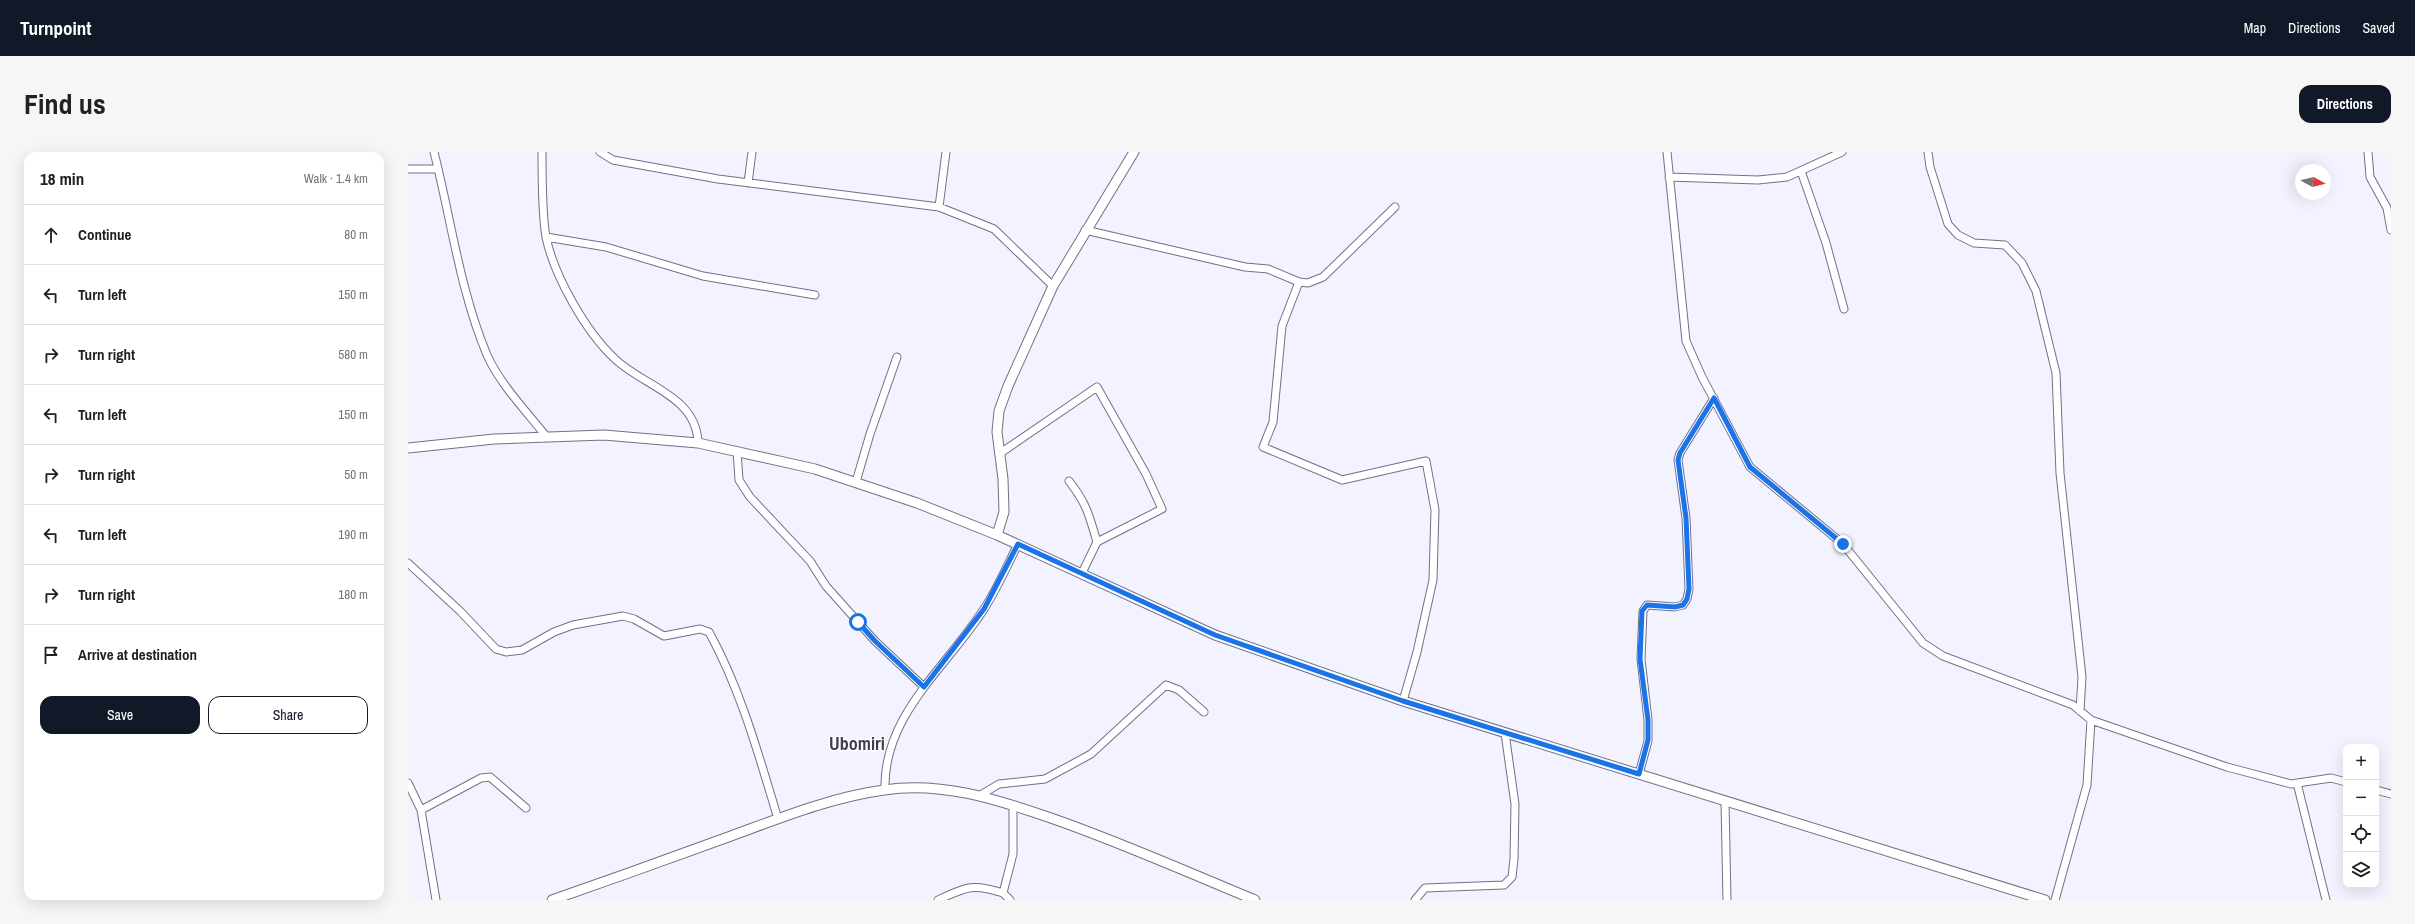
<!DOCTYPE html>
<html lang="en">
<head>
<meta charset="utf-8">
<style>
	body { margin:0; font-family:"Archivo Narrow",sans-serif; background:#f6f6f6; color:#202124 }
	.controls { position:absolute; right:12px; bottom:12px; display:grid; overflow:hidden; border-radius:8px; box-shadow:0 4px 16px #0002 }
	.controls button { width:36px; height:36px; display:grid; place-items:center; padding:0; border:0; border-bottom:1px solid #e0e0e0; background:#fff; color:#202124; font:20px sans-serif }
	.compass { position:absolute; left:1887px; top:12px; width:36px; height:36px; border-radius:50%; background:#fff; box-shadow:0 4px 16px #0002; rotate:98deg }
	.stop { position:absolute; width:12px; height:12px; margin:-9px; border:3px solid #1a73e8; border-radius:50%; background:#fff }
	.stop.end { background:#1a73e8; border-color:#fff; box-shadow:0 1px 4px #0008 }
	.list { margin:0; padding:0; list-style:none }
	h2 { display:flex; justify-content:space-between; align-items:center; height:52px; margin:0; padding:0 16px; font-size:17px }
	h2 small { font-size:13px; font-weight:400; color:#757577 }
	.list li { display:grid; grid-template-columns:26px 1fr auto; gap:12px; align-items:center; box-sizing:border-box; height:60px; padding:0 16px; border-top:1px solid #e0e0e0 }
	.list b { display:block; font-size:15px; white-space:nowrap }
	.list em { font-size:13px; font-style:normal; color:#757577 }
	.actions { display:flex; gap:8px; padding:12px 16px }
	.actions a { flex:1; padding:9px 0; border:1px solid #111827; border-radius:12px; text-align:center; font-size:14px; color:#111827 }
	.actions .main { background:#111827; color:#fff }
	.icon { flex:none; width:22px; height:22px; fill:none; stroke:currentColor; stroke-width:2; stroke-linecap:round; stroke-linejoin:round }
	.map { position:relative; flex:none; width:1983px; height:748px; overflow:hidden; border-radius:12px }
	header { display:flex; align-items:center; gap:24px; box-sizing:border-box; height:56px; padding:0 20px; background:#111827; color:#fff }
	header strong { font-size:19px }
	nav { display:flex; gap:22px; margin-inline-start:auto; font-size:14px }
	.intro { display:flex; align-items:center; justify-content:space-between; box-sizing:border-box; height:96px; padding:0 24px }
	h1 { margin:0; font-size:28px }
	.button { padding:10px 18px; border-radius:12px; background:#111827; color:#fff; font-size:14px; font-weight:700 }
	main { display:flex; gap:24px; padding:0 24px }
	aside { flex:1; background:#fff; border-radius:12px; box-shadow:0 4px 16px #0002 }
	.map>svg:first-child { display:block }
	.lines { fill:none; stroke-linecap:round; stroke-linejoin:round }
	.street-casing { stroke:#707189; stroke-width:9 }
	.secondary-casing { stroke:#707189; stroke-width:11 }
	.street { stroke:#fff; stroke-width:7 }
	.secondary { stroke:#fff; stroke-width:9 }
	.route { stroke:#1a73e8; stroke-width:5 }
	.labels { text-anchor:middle; stroke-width:3; stroke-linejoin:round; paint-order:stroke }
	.district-label { font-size:18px; font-weight:bold; fill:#3e3f54; stroke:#fff }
</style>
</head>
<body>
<header>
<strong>Turnpoint</strong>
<nav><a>Map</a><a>Directions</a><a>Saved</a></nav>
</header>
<div class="intro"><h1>Find us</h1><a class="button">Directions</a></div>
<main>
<aside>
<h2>18 min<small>Walk · 1.4 km</small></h2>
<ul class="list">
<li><svg class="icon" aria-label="ahead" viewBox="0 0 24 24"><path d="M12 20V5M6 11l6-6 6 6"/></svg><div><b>Continue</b></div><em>80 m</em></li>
<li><svg class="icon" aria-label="left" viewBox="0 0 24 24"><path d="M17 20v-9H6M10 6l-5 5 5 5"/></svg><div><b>Turn left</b></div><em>150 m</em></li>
<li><svg class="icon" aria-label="right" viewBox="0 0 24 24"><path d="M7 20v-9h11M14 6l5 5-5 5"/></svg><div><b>Turn right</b></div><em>580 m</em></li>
<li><svg class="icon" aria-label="left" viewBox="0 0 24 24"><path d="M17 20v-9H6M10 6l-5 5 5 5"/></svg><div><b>Turn left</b></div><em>150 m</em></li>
<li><svg class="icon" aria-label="right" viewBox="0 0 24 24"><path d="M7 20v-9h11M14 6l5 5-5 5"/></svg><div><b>Turn right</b></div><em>50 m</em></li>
<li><svg class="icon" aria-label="left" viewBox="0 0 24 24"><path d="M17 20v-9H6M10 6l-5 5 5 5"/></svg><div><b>Turn left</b></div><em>190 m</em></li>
<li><svg class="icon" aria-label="right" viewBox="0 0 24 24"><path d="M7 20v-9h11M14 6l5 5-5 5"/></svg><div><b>Turn right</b></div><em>180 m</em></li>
<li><svg class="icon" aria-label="arrive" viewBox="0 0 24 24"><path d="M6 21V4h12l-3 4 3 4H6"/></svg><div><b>Arrive at destination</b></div></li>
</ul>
<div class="actions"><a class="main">Save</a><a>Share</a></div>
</aside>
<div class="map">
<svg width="1983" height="748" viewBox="0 0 1983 748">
	<rect width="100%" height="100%" fill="#f2f3fe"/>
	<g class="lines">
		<defs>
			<path id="street" d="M 26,0 C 43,67 52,139 79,203 C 92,232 118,259 138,284
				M 134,0 C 134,22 134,63 138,85 C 146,124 178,180 207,207 C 235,234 289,244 290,291
				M 192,0 L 205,8 L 310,27 L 531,55 L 586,77 L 645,134
				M 1259,0 L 1278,189 L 1294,225 L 1342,315 L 1435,392 L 1515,491 L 1535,504 L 1665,553 L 1683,568 L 1819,615 L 1883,632 L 1923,626 L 1938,630
				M 1520,0 L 1522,15 L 1540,72 L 1550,83 L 1566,91 L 1597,93 L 1614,111 L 1628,139 L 1648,221 L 1652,321 L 1674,525 L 1672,559
				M 1960,0 L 1962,25 L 1979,56 L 1983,78
				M 0,17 L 30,17
				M 1393,19 L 1418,91 L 1436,157
				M 1261,25 L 1350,28 L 1379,25 L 1434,0
				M 340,31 L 344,0
				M 531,55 L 538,0
				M 677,78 L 837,115 L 860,117 L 891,130 L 874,174 L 865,270 L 855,295 L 934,328 L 1018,309 L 1027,358 L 1025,428 L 1009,500 L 995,549
				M 138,85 L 198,95 L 295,124 L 407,143
				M 891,130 L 900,131 L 915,125 L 987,55
				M 329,299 L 331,328 L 342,345 L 402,409 L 418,434 L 467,489 L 516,535
				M 591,302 L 689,235 L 738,322 L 754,357 L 689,390 L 674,421
				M 661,329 C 679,352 681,363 689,390
				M 448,330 L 462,282 L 489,205
				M 0,411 L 52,459 L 88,497 L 98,500 L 114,498 L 146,480 L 165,473 L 215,464 L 226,467 L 256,484 L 292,477 L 301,480 C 333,538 351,604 370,667
				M 1231,622 L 1240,589 L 1240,568 L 1233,507 L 1235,459 L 1239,453 L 1267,455 L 1275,453 L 1279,447 L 1281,437 L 1278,366 L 1270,308 L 1272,301 L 1306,246
				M 0,631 L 13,658 L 28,748
				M 1889,631 L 1918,748
				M 477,637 C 475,563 539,515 576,457 C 589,437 599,414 610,392
				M 1968,638 L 1983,642
				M 571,644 L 591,632 L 637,627 L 683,602 L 758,533 L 771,538 L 796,560
				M 1317,649 L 1319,748
				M 13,658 L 73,626 L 82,625 L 118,656
				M 530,748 C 558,735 564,731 595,741
				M 602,748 L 595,741 L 605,702 L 605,653
				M 1007,748 L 1017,736 L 1096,733 L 1104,725 L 1106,707 L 1107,652 L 1097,581
				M 1647,748 L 1679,633 L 1683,568"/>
			<path id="secondary" d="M 0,296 L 86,287 L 196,283 L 290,291 L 407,317 L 509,351 L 589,383 L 807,483 L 995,549 L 1637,748
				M 589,383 L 596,360 L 595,327 L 589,280 L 591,259 L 600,234 L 645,134 L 726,0
				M 144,748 C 204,727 263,706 323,684 C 372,666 424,645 476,638 C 532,629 588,647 640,665 C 710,689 779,720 847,748"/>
		</defs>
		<use href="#street" class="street-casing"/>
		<use href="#secondary" class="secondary-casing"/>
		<use href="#street" class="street"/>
		<use href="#secondary" class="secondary"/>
	</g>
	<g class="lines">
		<path class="route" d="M 450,470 L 467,489 L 516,535 L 576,457 L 610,392 L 807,483 L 995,549 L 1231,622 L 1240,588 L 1240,568 L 1232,507 L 1234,459 L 1239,453 L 1267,455 L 1275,453 L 1279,447 L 1281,437 L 1278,366 L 1270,308 L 1272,301 L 1306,246 L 1342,315 L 1435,392"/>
	</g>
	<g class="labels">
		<g class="district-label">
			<text x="449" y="598">Ubomiri</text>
		</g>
	</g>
</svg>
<div class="controls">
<button>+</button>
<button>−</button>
<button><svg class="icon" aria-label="locate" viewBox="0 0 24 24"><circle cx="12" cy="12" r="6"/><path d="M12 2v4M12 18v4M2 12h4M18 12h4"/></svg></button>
<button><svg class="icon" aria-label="layers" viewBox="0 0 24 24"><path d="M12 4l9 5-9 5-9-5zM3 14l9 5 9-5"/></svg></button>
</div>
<svg class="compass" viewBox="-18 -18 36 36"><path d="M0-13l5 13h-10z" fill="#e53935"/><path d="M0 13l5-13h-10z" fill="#757577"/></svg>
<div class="stop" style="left:450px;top:470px"></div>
<div class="stop end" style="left:1435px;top:392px"></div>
</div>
</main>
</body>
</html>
